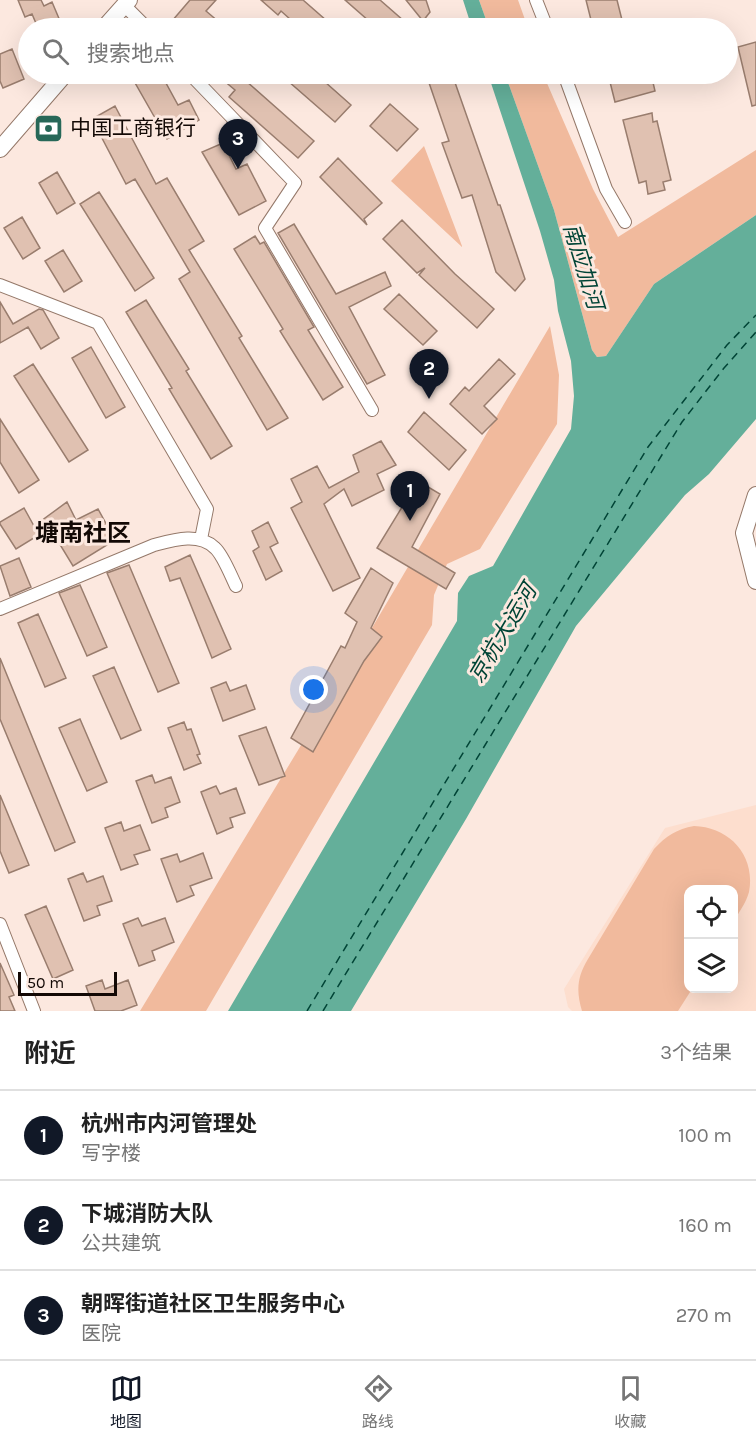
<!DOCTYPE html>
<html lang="zh">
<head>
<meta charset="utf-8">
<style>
	body { margin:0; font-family:Karla,"Noto Sans SC",sans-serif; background:#f2f2f2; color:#222 }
	.controls { position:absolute; right:18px; bottom:18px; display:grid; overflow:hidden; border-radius:12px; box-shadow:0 6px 24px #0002 }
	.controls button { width:54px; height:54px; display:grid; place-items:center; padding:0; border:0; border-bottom:2px solid #e0e0e0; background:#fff; color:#222; font:30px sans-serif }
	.scale { position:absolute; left:18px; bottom:15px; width:99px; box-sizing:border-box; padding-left:6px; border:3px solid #130905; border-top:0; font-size:16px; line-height:21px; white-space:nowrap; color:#130905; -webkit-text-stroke:4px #fce8df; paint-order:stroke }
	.you { position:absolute; left:314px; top:690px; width:21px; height:21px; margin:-15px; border:4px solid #fff; border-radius:50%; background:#1a73e8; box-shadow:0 0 0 9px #1a73e833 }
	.badge { display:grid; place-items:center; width:39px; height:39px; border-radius:50%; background:#111827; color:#fff; font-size:20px; font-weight:700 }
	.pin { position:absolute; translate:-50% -50px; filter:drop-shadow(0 2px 3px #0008) }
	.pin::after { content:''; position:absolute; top:32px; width:21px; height:18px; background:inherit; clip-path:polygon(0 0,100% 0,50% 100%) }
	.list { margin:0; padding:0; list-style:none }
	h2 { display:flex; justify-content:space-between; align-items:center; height:78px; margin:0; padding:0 24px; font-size:26px }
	h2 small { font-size:20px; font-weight:400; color:#767676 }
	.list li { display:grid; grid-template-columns:39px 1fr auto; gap:18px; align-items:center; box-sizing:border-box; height:90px; padding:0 24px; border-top:2px solid #e0e0e0 }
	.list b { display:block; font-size:22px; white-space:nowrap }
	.list p { margin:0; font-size:20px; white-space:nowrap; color:#767676 }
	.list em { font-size:20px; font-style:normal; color:#767676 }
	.icon { flex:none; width:33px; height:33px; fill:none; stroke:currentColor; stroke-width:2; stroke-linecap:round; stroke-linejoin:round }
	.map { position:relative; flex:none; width:756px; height:1011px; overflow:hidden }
	.search { position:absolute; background:#fff; box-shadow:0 6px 24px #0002; left:18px; right:18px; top:18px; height:66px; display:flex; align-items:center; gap:15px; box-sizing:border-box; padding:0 21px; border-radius:33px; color:#767676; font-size:22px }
	.sheet { height:348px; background:#fff }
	nav { display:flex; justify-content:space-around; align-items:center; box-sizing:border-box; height:84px; border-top:2px solid #e0e0e0; background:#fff; font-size:16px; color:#767676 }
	nav a { display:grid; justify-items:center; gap:3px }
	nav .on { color:#111827 }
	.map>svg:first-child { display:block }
	.built { fill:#fddece; fill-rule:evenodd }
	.green { fill:#f1ba9d }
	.water { fill:#64af9a }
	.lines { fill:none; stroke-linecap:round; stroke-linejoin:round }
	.ferry { stroke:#004436; stroke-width:1.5; stroke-dasharray:8 6; stroke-linecap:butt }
	.building { fill:#e0c1b1; stroke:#997d6e; stroke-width:1.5 }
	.street-casing { stroke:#947869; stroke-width:14 }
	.secondary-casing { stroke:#947869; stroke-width:18 }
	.street { stroke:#fff; stroke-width:12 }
	.secondary { stroke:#fff; stroke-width:16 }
	.labels { text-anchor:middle; stroke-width:6; stroke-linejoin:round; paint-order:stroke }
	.poi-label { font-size:21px; fill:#130905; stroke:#fce8df; text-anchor:start }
	.water-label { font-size:22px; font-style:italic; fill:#004436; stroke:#fce8df }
	.quarter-label { font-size:24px; font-weight:bold; fill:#130905; stroke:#fce8df }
</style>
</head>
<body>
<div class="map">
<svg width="756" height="1011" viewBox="0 0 756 1011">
	<rect width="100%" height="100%" fill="#fce8df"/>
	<path class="built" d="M 756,805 L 756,1011 L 572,1011 L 568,1007 L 564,989 L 665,828 ZM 688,890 L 734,890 L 734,988 L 688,988 Z"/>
	<path class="green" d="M 479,0 L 518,0 L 528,28 L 489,28 Z
		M 505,74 L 543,74 L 593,189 L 618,237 L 756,150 L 756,215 L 654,284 L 606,356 L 597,357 L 592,350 L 554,210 Z
		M 424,146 L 462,246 L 462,247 L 391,181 Z
		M 550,326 L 559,375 L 557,424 L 480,549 L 447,564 L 434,595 L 432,625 L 206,1011 L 140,1011 L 369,633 Z
		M 694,826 C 729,827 756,855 749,892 C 746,903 739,912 734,921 L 734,890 L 688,890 L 688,988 L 692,989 L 678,1011 L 582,1011 C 576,991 577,977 588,959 L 654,849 C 666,836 677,829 694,826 Z"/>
	<path class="water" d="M 463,0 L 479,0 L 489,28 L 472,28 Z
		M 488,74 L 505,74 L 554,210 L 592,350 L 597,357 L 606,356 L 654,284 L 756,215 L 756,419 L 709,474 L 685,495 L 576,626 L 466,819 L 351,1011 L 228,1011 L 457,621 L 458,593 L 469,576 L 493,566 L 571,429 L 574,396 L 571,361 L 558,311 L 554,280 L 540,231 Z"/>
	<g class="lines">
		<path class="ferry" d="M 307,1011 L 648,447 L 727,345 L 756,315
			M 323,1011 L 682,422 L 724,368 L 756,332"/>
	</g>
	<path class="building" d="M 18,0 L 41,0 L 44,6 L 52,2 L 63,28 L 38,28 L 32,14 L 25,17 Z
		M 190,0 L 216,0 L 206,11 L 226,28 L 166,28 Z
		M 261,0 L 303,0 L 335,28 L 300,28 L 281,11 L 278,15 Z
		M 345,0 L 380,0 L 412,28 L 377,28 Z
		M 406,0 L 426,0 L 430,12 L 423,21 Z
		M 586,0 L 617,0 L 624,28 L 593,28 Z
		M 756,42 L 756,105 L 752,106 L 738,47 Z
		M 12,49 L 24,79 L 3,88 L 0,81 L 0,54 Z
		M 130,74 L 161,74 L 178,105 L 189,100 L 199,120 L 167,139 Z
		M 216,74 L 238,74 L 314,141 L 298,158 L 229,97 L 235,90 Z
		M 280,74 L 316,74 L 351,105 L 335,122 Z
		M 426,74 L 452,74 L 498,205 L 500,205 L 525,279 L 515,291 L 496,272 L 472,195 L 462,198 L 442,143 L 449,141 Z
		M 608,74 L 651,74 L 655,91 L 615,102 Z
		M 390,104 L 418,129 L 397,151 L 370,126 Z
		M 115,106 L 156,184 L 167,178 L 204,241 L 189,250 L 242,336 L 239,338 L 288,418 L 267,430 L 179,279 L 190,272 L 135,179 L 126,184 L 92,119 Z
		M 652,113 L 653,122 L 657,121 L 671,180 L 663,182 L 665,190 L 648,194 L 646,181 L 639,183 L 623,120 Z
		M 223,143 L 236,169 L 247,164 L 266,201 L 239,215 L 202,152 Z
		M 338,158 L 382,203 L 364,219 L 367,225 L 320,177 Z
		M 57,172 L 75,203 L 57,214 L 39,183 Z
		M 99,192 L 154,278 L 135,291 L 80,204 Z
		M 22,217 L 40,248 L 23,259 L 4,228 Z
		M 402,220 L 455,274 L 494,309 L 477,328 L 419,275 L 425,268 L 417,273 L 383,239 Z
		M 294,224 L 336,294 L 385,272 L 391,286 L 349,307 L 385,375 L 367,384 L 278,233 Z
		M 255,236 L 260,244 L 264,242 L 314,327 L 308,330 L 343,387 L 323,400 L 280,331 L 283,329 L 234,249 Z
		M 63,250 L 82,281 L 64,292 L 45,261 Z
		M 399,294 L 437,331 L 423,345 L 384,309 Z
		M 146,300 L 189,369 L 186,371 L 232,446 L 211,459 L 169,389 L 172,388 L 126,312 Z
		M 0,302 L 13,324 L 39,309 L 43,310 L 59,338 L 41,349 L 28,327 L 0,343 Z
		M 91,347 L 125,407 L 106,418 L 72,358 Z
		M 499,359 L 515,374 L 484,406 L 497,419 L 482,434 L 450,404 L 465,387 L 469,391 Z
		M 33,364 L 88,450 L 69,462 L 14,376 Z
		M 424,412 L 466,450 L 449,470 L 408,432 Z
		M 0,419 L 39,480 L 19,493 L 0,462 Z
		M 381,441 L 396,465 L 377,474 L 384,490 L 352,506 L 344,489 L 324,504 L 360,578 L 333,591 L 291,508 L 302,502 L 291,479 L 317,466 L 329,488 L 359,472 L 353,455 Z
		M 418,481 L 440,494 L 412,547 L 455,573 L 446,589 L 377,548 Z
		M 67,502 L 76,520 L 98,509 L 115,540 L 73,566 L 50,528 L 16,549 L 0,524 L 0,522 L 24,508 L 34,526 Z
		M 268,522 L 278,543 L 270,547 L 282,571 L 266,580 L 253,551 L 259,547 L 252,531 Z
		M 190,555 L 231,649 L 212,658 L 180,578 L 170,581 L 165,567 Z
		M 19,558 L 31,587 L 10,596 L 0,566 Z
		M 129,565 L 179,683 L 158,692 L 107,573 Z
		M 371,568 L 393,583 L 371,628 L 382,637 L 364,661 L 313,752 L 291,738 L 341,646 L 345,648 L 357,622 L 345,613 Z
		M 80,585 L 107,647 L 87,656 L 59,593 Z
		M 38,614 L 66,678 L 45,687 L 18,623 Z
		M 0,658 L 75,842 L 55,851 L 0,719 Z
		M 114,667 L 141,730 L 121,739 L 93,676 Z
		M 226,682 L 230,691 L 246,685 L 255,709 L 223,721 L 211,688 Z
		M 80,719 L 107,782 L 87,791 L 59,728 Z
		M 184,722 L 187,730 L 191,729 L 200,754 L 197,755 L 201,763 L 184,770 L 168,728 Z
		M 266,727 L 285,776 L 259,785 L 239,736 Z
		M 152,775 L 155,783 L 171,777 L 180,802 L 165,808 L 168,817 L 152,823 L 136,781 Z
		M 216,786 L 220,794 L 236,788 L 245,813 L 230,818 L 233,827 L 217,834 L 201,792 Z
		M 0,795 L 29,865 L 9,873 L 0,851 Z
		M 121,822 L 124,831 L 140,825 L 150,850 L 134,855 L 138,864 L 121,870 L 105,828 Z
		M 203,853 L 212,878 L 190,886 L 194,895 L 177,902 L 161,859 L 177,854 L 180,862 Z
		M 83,873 L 87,882 L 103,876 L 112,901 L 97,906 L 100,915 L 84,921 L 68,879 Z
		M 46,906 L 73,970 L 53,979 L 25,915 Z
		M 138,918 L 142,926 L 165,918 L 174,942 L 152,951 L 155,960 L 139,966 L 123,924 Z
		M 0,963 L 14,995 L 9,997 L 15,1011 L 0,1011 Z
		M 102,980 L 105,989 L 128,980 L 137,1005 L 121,1011 L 95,1011 L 86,986 Z"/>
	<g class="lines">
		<defs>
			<path id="street" d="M 536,0 L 547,28
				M 124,5 L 147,28
				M 190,74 L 295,183 L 265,228 L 372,410
				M 564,74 L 606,189 L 625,222
				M 0,285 L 98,323 L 207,509 L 201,539
				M 0,609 L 154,545 C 173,540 199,532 215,548 C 223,555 231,576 236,586
				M 0,924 L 34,1011"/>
			<path id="secondary" d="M 104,28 L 129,0
				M 0,149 L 65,74
				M 756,495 L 744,533 L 756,581"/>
		</defs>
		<use href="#street" class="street-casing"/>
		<use href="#secondary" class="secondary-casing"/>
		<use href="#street" class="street"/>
		<use href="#secondary" class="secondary"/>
	</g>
	<defs>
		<symbol id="bank-square" viewBox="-11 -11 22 22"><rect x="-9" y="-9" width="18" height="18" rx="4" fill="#276858" stroke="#fce8df"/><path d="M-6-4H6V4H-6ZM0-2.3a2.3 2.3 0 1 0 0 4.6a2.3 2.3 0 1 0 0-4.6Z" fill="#fff"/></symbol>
	</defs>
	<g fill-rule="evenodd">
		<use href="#bank-square" x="32" y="112" width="33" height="33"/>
	</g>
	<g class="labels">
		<g class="poi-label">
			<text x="70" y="135">中国工商银行</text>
		</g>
		<g class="water-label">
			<text transform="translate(584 266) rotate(73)" y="8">南应加河</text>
			<text transform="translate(502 633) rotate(-59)" y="8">京杭大运河</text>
		</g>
		<g class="quarter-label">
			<text x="83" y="541">塘南社区</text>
		</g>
	</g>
</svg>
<div class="controls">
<button><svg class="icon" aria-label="locate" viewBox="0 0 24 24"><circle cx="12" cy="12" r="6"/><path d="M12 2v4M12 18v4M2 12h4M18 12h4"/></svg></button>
<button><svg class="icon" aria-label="layers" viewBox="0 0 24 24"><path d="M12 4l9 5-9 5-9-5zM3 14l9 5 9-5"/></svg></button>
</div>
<div class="scale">50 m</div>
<div class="you"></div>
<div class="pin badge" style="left:410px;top:521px">1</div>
<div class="pin badge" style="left:429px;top:399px">2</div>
<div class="pin badge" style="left:238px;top:169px">3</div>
<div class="search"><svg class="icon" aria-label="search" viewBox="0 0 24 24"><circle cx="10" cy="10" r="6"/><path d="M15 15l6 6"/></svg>搜索地点</div>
</div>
<section class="sheet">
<h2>附近<small>3个结果</small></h2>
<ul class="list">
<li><span class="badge">1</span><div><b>杭州市内河管理处</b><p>写字楼</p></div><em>100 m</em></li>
<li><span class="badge">2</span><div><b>下城消防大队</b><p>公共建筑</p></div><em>160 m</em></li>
<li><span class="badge">3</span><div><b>朝晖街道社区卫生服务中心</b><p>医院</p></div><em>270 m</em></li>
</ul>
</section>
<nav>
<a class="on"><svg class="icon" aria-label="map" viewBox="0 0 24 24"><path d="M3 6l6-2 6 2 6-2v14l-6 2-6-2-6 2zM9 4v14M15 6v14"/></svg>地图</a>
<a><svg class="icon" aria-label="directions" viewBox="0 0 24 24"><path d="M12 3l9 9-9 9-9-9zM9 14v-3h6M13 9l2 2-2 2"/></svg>路线</a>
<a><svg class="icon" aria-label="saved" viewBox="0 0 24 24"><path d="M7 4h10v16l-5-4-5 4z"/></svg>收藏</a>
</nav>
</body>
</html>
